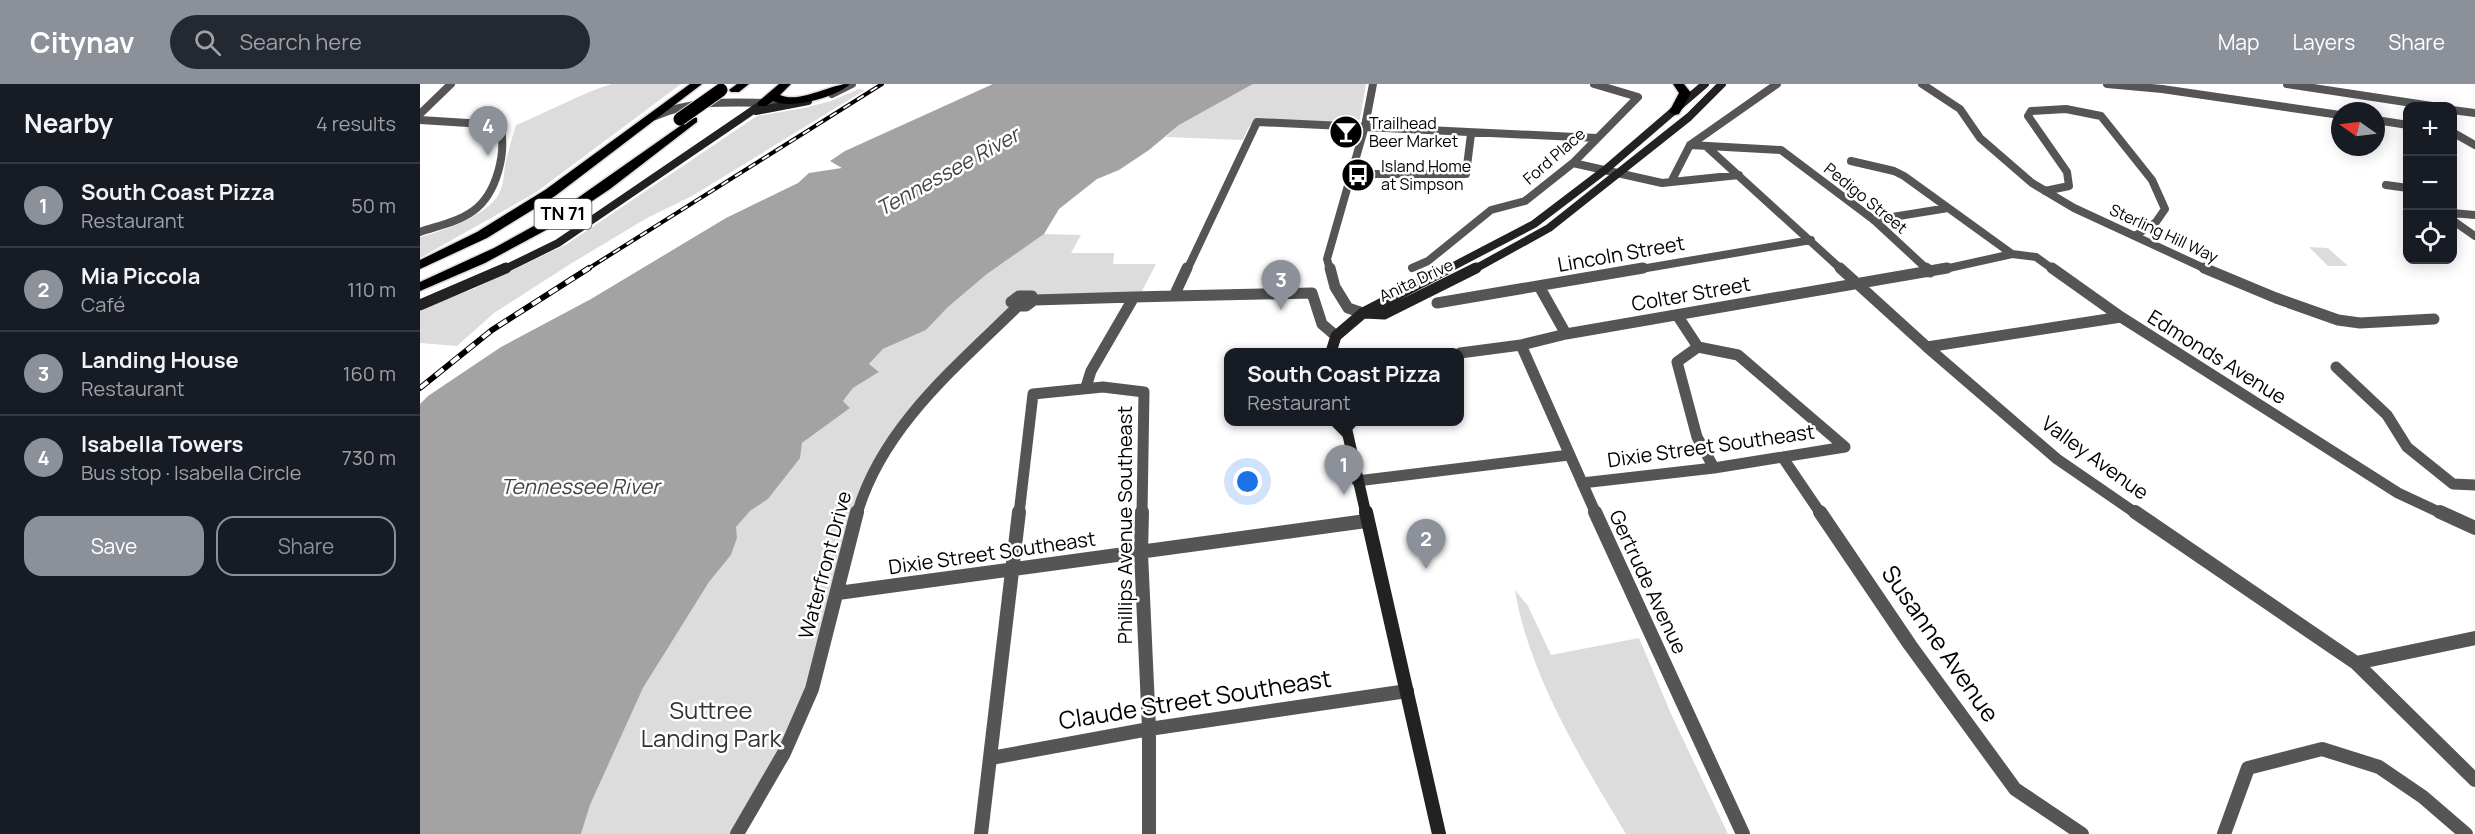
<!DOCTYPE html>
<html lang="en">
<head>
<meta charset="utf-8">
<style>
	body { margin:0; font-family:Manrope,sans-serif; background:#242831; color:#f1f3f6 }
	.controls { position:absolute; right:18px; top:18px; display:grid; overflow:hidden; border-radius:12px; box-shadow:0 3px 15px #0003 }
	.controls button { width:54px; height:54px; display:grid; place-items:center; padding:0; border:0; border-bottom:2px solid #363941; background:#171b24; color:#f1f3f6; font:30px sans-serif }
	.compass { position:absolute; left:1911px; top:18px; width:54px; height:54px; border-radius:50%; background:#171b24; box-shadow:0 3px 15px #0003; rotate:284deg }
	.you { position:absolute; left:828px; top:398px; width:21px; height:21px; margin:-15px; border:4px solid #fff; border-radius:50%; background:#1a73e8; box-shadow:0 0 0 9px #1a73e833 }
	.badge { display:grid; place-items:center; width:39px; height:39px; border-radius:50%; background:#8c9099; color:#fff; font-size:20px; font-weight:700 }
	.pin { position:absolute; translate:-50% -50px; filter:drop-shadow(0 2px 3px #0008) }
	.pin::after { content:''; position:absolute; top:32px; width:21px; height:18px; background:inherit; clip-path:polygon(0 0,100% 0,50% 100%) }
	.popup { position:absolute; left:804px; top:264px; width:240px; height:78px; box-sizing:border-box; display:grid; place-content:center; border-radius:12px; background:#171b24; filter:drop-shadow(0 2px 4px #0005); font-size:20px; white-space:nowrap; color:#9ea1a6 }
	.popup b { font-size:22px; color:#f1f3f6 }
	.popup::after { content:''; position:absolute; left:50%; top:100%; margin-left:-12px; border:12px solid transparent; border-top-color:#171b24 }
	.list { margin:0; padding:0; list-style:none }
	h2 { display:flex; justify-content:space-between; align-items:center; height:78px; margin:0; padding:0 24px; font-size:26px }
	h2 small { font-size:20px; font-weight:400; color:#9ea1a6 }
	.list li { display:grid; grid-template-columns:39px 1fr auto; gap:18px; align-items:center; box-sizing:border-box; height:84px; padding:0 24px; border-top:2px solid #363941 }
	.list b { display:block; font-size:22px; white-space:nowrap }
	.list p { margin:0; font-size:20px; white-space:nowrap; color:#9ea1a6 }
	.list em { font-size:20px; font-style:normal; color:#9ea1a6 }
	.actions { display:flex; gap:12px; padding:18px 24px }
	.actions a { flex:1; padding:14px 0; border:2px solid #8c9099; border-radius:18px; text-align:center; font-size:21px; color:#8c9099 }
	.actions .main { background:#8c9099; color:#fff }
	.icon { flex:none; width:33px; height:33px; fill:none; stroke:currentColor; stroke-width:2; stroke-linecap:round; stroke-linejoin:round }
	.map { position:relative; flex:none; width:2055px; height:750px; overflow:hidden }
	header { display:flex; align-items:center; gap:36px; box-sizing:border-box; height:84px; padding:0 30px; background:#8c9099; color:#fff }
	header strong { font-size:28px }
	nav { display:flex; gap:33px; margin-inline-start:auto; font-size:21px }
	.search { width:420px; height:54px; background:#242831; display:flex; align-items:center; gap:15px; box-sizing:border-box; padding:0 21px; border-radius:33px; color:#9ea1a6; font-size:22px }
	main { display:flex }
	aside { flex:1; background:#171b24 }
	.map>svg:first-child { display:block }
	.green { fill:#dcdcdc }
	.water { fill:#a3a3a3 }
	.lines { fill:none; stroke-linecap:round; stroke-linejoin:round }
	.motorway-casing { stroke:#dbdbdb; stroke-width:3 }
	.minor-far2 { stroke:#555; stroke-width:8 }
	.minor-far1 { stroke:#555; stroke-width:11 }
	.minor { stroke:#555; stroke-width:14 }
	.tertiary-far1 { stroke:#555; stroke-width:8 }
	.tertiary { stroke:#555; stroke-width:11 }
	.secondary-far2 { stroke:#222; stroke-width:8 }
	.secondary-far1 { stroke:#222; stroke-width:11 }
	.secondary { stroke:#222; stroke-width:14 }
	.motorway { fill:#000; fill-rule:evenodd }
	.rail-far1-casing { stroke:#000; stroke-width:4 }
	.rail-casing { stroke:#000; stroke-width:6 }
	.rail-far1 { stroke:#fff; stroke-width:2; stroke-dasharray:8; stroke-linecap:butt }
	.rail { stroke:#fff; stroke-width:4; stroke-dasharray:10; stroke-linecap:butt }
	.motorway-bridge-casing { stroke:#dbdbdb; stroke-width:15; stroke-linecap:butt }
	.motorway-bridge { stroke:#000; stroke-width:13 }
	.labels { text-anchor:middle; stroke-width:5; stroke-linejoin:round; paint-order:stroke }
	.far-poi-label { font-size:16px; fill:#000; stroke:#fff; text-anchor:start }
	.far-street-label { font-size:16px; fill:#000; stroke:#fff }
	.shield { fill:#fff; stroke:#4c4c4c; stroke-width:1.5 }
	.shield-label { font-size:18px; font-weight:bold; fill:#000 }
	.street-label { font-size:20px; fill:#000; stroke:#fff }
	.water-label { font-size:21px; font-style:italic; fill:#444; stroke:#fff }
	.near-street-label { font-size:24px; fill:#000; stroke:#fff }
	.near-park-label { font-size:24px; fill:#333; stroke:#fff }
</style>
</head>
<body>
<header>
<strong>Citynav</strong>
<div class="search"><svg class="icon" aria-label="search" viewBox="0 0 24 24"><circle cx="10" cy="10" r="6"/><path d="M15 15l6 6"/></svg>Search here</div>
<nav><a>Map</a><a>Layers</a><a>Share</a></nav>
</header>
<main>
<aside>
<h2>Nearby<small>4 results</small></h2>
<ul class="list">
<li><span class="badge">1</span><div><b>South Coast Pizza</b><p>Restaurant</p></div><em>50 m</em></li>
<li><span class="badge">2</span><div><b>Mia Piccola</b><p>Café</p></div><em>110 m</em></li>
<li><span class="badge">3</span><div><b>Landing House</b><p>Restaurant</p></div><em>160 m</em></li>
<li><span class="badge">4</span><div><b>Isabella Towers</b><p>Bus stop · Isabella Circle</p></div><em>730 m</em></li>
</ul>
<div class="actions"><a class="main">Save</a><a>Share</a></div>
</aside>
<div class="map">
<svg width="2055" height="750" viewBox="0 0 2055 750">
	<rect width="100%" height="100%" fill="#fff"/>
	<path class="green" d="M 192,0 L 261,0 L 115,109 L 0,174 L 0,153 C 24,147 73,130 81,105 C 84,97 84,89 85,81 C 88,68 92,54 96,41 C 128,28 159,10 192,0 Z
		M 833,0 L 946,0 L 939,40 L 835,37 L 828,44 L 823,56 L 746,53 L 759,41 Z
		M 439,5 L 445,6 L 272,112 L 227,134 L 152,179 L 74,229 L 37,262 L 0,259 L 0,225 L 53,205 L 147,160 L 337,32 L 384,24 L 411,17 Z
		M 624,150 L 661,151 L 651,169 L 694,169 L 693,180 L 736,180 L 722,207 L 714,213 L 606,222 L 515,306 L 454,387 L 399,583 L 317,750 L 161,750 L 170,721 L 223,604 L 289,498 L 311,471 L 317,454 L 315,443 L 330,427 L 348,415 L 379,374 L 382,359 L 430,324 L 423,317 L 433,304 L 459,288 L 449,280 L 463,265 L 506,246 L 528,223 L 567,190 Z
		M 1889,163 L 1908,164 L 1928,182 L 1908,182 Z
		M 1095,506 L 1108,522 L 1131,571 L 1219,554 L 1252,632 L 1308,750 L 1206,750 C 1163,679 1108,589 1095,506 Z"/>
	<path class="water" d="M 573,0 L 833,0 L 759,41 L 729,66 L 699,86 L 677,95 L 639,125 L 624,150 L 567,190 L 528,223 L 506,246 L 463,265 L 449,280 L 459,288 L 433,304 L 423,317 L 430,324 L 382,359 L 380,374 L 348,415 L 330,427 L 316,443 L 317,454 L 311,471 L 289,498 L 223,604 L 170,721 L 161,750 L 0,750 L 0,320 L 8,312 L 81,263 L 171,215 L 306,134 L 378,99 L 389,89 L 422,84 L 410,77 L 425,67 Z"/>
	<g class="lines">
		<defs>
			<path id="motorway" d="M 270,0 L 282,0 L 135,112 L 67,154 L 0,185 L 0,176 L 57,148 L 125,106 Z
				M 317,0 L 329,0 L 319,8 L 311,8 L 309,6 Z
				M 359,0 L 371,0 L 360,11 C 380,20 409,0 430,0 C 417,13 370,26 353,17 L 346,22 L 338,22 L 338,18 Z
				M 1253,0 L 1264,0 L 1271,9 L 1259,30 L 1255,31 L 1249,28 L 1259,9 Z
				M 273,33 L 277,34 L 277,38 L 190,105 L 141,138 L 65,179 L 0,207 L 0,198 L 74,164 L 132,132 Z"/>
		</defs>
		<use href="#motorway" class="motorway-casing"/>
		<path class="minor-far2" d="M 1502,0 L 1540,25 L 1560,54 L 1612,99 L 1654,124 L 1788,186
			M 1687,0 L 1742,5 L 1920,31
			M 1867,0 L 2012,22
			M 2032,26 L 2055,29
			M 0,30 L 31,0
			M 0,36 L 80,41 C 87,68 77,110 53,127 C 38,138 17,142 0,148
			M 1956,36 L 1988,41
			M 2032,48 L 2055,61
			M 1270,61 L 1361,66 L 1454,136 L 1508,186
			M 1287,63 L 1422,186
			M 1431,77 L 1474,87 L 1484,92 L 1592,170 L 1616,173 L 1634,186
			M 1153,79 L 1242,99 L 1319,91
			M 931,90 L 1046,90 L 1051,50
			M 1251,98 L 1270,61 L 1357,0
			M 1966,101 L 1988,104
			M 1625,107 L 1649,102 L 1647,88 L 1608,32 L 1611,27 L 1646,25 L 1681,32 L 1732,96 L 1745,125 L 1736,138 L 1715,152
			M 2032,129 L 2055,131
			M 1454,136 L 1528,124
			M 2032,136 L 2055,152
			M 992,184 L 1008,177 L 1071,126 L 1105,117 L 1153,79 L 1218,13 L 1174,0
			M 767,186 L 837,38 L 1177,54
			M 1215,186 L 1391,156
			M 1520,186 L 1592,170"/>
		<path class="minor-far1" d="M 1420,184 L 1507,263 L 1637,375 L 1717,430
			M 1506,184 L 1510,188
			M 1632,184 L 1701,233 L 1978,409 L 2023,430
			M 1784,184 L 1856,214 L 1918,236 L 1940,239 L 2014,235
			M 1119,202 L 1146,250
			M 754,212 L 892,209 L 902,240 L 916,252
			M 1017,219 L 1223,184
			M 598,222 L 591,218 L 599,212 L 612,212 L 614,216
			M 1257,231 L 1278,263 L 1318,271 L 1425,363
			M 1101,261 L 1176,430
			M 1278,263 L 1257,278 L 1277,353 L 1294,384
			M 1507,263 L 1701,233
			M 1040,269 L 1101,261 L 1146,250 L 1527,184
			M 1916,283 L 1967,331 L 1987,363 L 2033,400 L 2055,401
			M 666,303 L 671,287 L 714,213 L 754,212 L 767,184
			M 1363,374 L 1401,430
			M 937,397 L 1149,371
			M 1162,399 L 1294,384 L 1425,363
			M 437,430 C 462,343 536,283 598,222 L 606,222 L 614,216 L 714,213
			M 599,430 L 613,310 L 683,303 L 724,308 L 722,430"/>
		<path class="minor" d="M 722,428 L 721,469 L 729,645 L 729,750
			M 1175,428 L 1323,750
			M 1400,428 L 1490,561 L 1595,705 L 1662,750
			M 1715,428 L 1936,579 L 2055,696
			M 2020,428 L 2055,444
			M 418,509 L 946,437
			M 1936,579 L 2055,554
			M 571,674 L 729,645 L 987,607
			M 317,750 L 364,669 L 392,605 L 437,428
			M 561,750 L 599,428
			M 1804,750 L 1828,684 L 1902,665 L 1959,683 L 2003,713 L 2046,750"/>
		<path class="tertiary-far1" d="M 412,10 L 432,0
			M 235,32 C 278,13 323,20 368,19
			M 910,186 L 907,175 L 945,42 L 953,0"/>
		<path class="tertiary" d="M 910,184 L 915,203 L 928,224 L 943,229"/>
		<path class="secondary-far2" d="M 336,27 L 388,17
			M 83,186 L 138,159 L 342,20
			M 1026,186 L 1114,140 L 1185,86 L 1285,0
			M 1053,186 L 1129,144 L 1269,33 L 1302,0"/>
		<path class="secondary-far1" d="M 0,221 L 86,184
			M 945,229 L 964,230 L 1056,184
			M 911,268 L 916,252 L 943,229 L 1029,184
			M 925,338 L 946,430"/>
		<path class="secondary" d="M 946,428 L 1019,750"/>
		<use href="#motorway" class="motorway"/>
		<defs>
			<path id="rail-far1" d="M 166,186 L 462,0"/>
			<path id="rail" d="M 0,304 L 72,246 L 169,184"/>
		</defs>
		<use href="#rail-far1" class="rail-far1-casing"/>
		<use href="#rail" class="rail-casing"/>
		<use href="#rail-far1" class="rail-far1"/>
		<use href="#rail" class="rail"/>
		<defs>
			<path id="motorway-bridge" d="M 260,35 L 301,6"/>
		</defs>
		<use href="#motorway-bridge" class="motorway-bridge-casing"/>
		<use href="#motorway-bridge" class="motorway-bridge"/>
	</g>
	<defs>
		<symbol id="bar-disc" viewBox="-11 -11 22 22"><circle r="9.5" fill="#000" stroke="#fff"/><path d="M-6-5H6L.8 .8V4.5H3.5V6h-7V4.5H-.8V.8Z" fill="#fff"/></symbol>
		<symbol id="bus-disc" viewBox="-11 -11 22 22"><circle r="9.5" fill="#000" stroke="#fff"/><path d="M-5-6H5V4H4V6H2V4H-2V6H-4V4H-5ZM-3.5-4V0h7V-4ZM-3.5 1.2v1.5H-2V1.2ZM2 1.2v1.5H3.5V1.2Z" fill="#fff"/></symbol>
	</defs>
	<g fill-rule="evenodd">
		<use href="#bar-disc" x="907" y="29" width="38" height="38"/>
		<use href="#bus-disc" x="919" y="72" width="38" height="38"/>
	</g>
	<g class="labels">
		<g class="far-poi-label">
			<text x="949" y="45">Trailhead<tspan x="949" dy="18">Beer Market</tspan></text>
			<text x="961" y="88">Island Home<tspan x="961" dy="18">at Simpson</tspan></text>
		</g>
		<g class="far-street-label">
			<text transform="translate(1134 72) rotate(-41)" y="6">Ford Place</text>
			<text transform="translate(1446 114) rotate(39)" y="6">Pedigo Street</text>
			<text transform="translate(1744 149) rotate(25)" y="6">Sterling Hill Way</text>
			<text transform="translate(996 196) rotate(-25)" y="6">Anita Drive</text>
		</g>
		<rect class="shield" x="114.5" y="115" width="57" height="30" rx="4.5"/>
		<g class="shield-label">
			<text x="143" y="136">TN 71</text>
		</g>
		<g class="street-label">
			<text transform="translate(1201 170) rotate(-10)" y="7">Lincoln Street</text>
			<text transform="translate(1271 210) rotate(-10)" y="7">Colter Street</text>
			<text transform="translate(1797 273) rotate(32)" y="7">Edmonds Avenue</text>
			<text transform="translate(1291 362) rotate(-8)" y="7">Dixie Street Southeast</text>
			<text transform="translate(1675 374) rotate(36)" y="7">Valley Avenue</text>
			<text transform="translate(705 441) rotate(-90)" y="7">Phillips Avenue Southeast</text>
			<text transform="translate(572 469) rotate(-8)" y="7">Dixie Street Southeast</text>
			<text transform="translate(405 481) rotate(-75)" y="7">Waterfront Drive</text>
			<text transform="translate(1228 498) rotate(65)" y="7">Gertrude Avenue</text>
		</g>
		<g class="water-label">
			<text transform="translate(528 88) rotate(-29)" y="7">Tennessee River</text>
			<text x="160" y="410">Tennessee River</text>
		</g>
		<g class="near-street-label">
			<text transform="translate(1520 560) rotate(55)" y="8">Susanne Avenue</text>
			<text transform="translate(775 616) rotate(-9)" y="8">Claude Street Southeast</text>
		</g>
		<g class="near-park-label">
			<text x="291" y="635">Suttree<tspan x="291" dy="28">Landing Park</tspan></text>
		</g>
	</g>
</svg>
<div class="controls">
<button>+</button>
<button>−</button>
<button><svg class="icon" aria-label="locate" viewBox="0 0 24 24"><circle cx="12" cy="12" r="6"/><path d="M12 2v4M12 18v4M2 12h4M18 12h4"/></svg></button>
</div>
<svg class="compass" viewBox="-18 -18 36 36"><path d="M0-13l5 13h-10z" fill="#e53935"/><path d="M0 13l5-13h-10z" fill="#9ea1a6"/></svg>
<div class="you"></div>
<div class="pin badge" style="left:924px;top:411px">1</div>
<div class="popup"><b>South Coast Pizza</b>Restaurant</div>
<div class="pin badge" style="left:1006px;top:485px">2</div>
<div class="pin badge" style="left:861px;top:226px">3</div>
<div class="pin badge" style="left:68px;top:72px">4</div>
</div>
</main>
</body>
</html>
